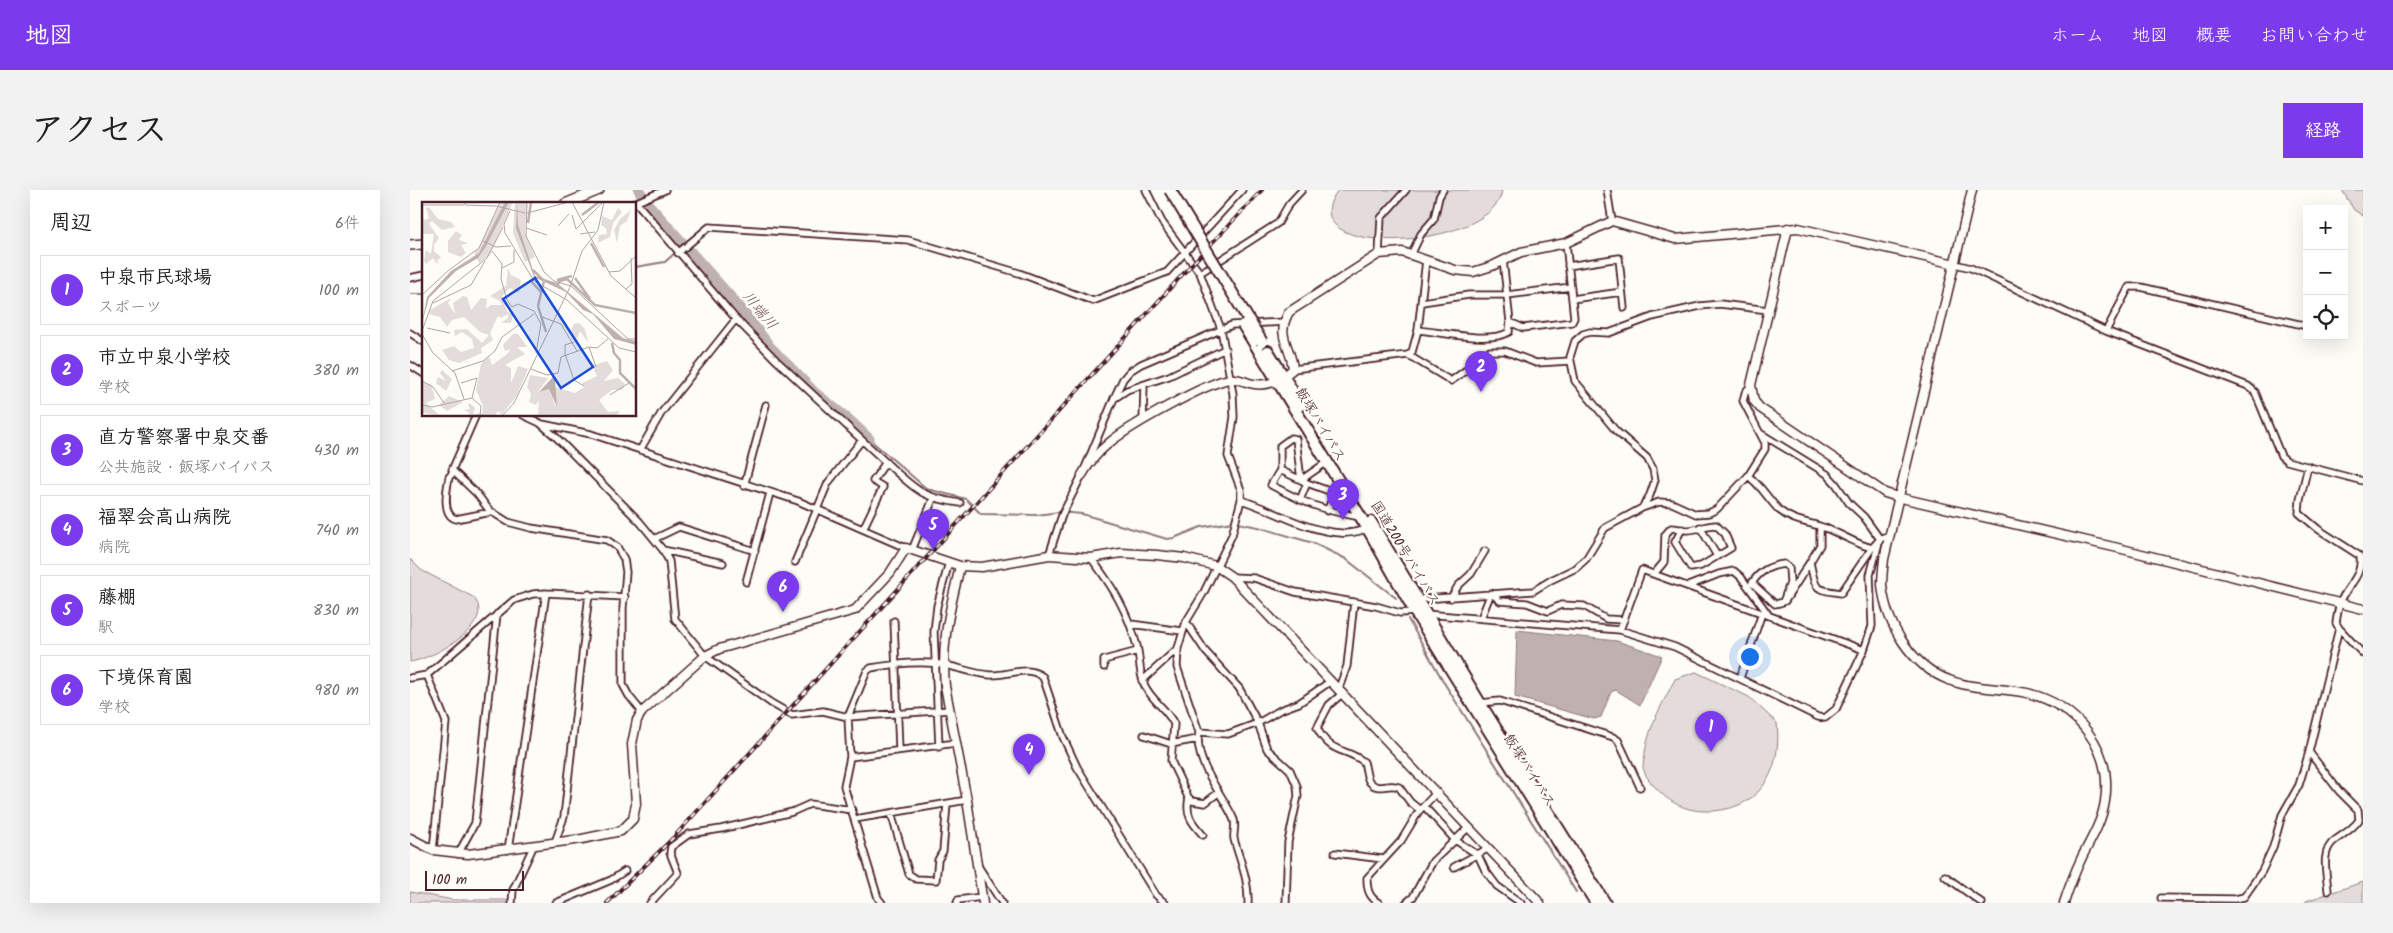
<!DOCTYPE html>
<html lang="ja">
<head>
<meta charset="utf-8">
<style>
	body { margin:0; font-family:Kalam,"Klee One",sans-serif; background:#f2f2f2; color:#202124 }
	.controls { position:absolute; right:15px; top:15px; display:grid; overflow:hidden; border-radius:0px; box-shadow:0 5px 20px #0002 }
	.controls button { width:45px; height:45px; display:grid; place-items:center; padding:0; border:0; border-bottom:1px solid #e0e0e0; background:#fff; color:#202124; font:25px sans-serif }
	.scale { position:absolute; left:15px; bottom:12px; width:99px; box-sizing:border-box; padding-left:5px; border:2px solid #4a1f2b; border-top:0; font-size:14px; line-height:18px; white-space:nowrap; color:#4a1f2b; -webkit-text-stroke:4px #fdfcf7; paint-order:stroke }
	.you { position:absolute; left:1339px; top:466px; width:18px; height:18px; margin:-12px; border:4px solid #fff; border-radius:50%; background:#1a73e8; box-shadow:0 0 0 8px #1a73e833 }
	.badge { display:grid; place-items:center; width:32px; height:32px; border-radius:50%; background:#7c3aed; color:#fff; font-size:16px; font-weight:700 }
	.pin { position:absolute; translate:-50% -41px; filter:drop-shadow(0 1px 2px #0008) }
	.pin::after { content:''; position:absolute; top:26px; width:18px; height:15px; background:inherit; clip-path:polygon(0 0,100% 0,50% 100%) }
	.list { margin:0; padding:0; list-style:none }
	h2 { display:flex; justify-content:space-between; align-items:center; height:65px; margin:0; padding:0 20px; font-size:21px }
	h2 small { font-size:16px; font-weight:400; color:#757577 }
	.list li { display:grid; grid-template-columns:32px 1fr auto; gap:15px; align-items:center; box-sizing:border-box; height:70px; margin:0 10px 10px; padding:0 10px; border:1px solid #e0e0e0; border-radius:0px }
	.list b { display:block; font-size:19px; white-space:nowrap }
	.list p { margin:0; font-size:16px; white-space:nowrap; color:#757577 }
	.list em { font-size:16px; font-style:normal; color:#757577 }
	.icon { flex:none; width:28px; height:28px; fill:none; stroke:currentColor; stroke-width:2; stroke-linecap:round; stroke-linejoin:round }
	.map { position:relative; flex:none; width:1953px; height:713px; overflow:hidden; border-radius:0px }
	header { display:flex; align-items:center; gap:30px; box-sizing:border-box; height:70px; padding:0 25px; background:#7c3aed; color:#fff }
	header strong { font-size:24px }
	nav { display:flex; gap:28px; margin-inline-start:auto; font-size:18px }
	.intro { display:flex; align-items:center; justify-content:space-between; box-sizing:border-box; height:120px; padding:0 30px }
	h1 { margin:0; font-size:35px }
	.button { padding:12px 22px; border-radius:0px; background:#7c3aed; color:#fff; font-size:18px; font-weight:700 }
	main { display:flex; gap:30px; padding:0 30px }
	aside { flex:1; background:#fff; border-radius:0px; box-shadow:0 5px 20px #0002 }
	.map>svg:first-child { display:block }
	.green { fill:#e3dcda; stroke:#967e82 }
	.water { fill:#c0b1b1; stroke:#91777b }
	.lines { fill:none; stroke-linecap:round; stroke-linejoin:round }
	.stream { stroke:#91777b; stroke-width:2 }
	.river { stroke:#c0b1b1; stroke-width:11 }
	.street-casing { stroke:#4a1f2b; stroke-width:9 }
	.secondary-casing { stroke:#4a1f2b; stroke-width:11 }
	.primary-casing { stroke:#4a1f2b; stroke-width:12 }
	.highway-casing { stroke:#4a1f2b; stroke-width:14 }
	.street { stroke:#fdfcf7; stroke-width:5.5 }
	.secondary { stroke:#fdfcf7; stroke-width:8 }
	.primary { stroke:#fdfcf7; stroke-width:9 }
	.highway { stroke:#fdfcf7; stroke-width:10 }
	.rail-casing { stroke:#4a1f2b; stroke-width:4 }
	.rail { stroke:#fdfcf7; stroke-width:2; stroke-dasharray:5.5; stroke-linecap:butt }
	.highway-bridge-casing { stroke:#4a1f2b; stroke-width:14; stroke-linecap:butt }
	.highway-bridge { stroke:#fdfcf7; stroke-width:10 }
	.labels { text-anchor:middle; stroke-width:4.5; stroke-linejoin:round; paint-order:stroke }
	.street-label { font-size:14px; fill:#4a1f2b; stroke:#fdfcf7 }
	.water-label { font-size:15px; font-style:italic; fill:#73525a; stroke:#fdfcf7 }
	.inset-river { fill:none; stroke:#c0b1b1; stroke-width:2.5 }
	.inset-road { fill:none; stroke:#b5a4a5; stroke-width:1 }
	.view { fill:#1d4ed8; fill-opacity:0.15; stroke:#1d4ed8; stroke-width:2.5 }
	.inset-edge { fill:none; stroke:#4a1f2b; stroke-width:2.5 }
</style>
</head>
<body>
<header>
<strong>地図</strong>
<nav><a>ホーム</a><a>地図</a><a>概要</a><a>お問い合わせ</a></nav>
</header>
<div class="intro"><h1>アクセス</h1><a class="button">経路</a></div>
<main>
<aside>
<h2>周辺<small>6件</small></h2>
<ul class="list">
<li><span class="badge">1</span><div><b>中泉市民球場</b><p>スポーツ</p></div><em>100 m</em></li>
<li><span class="badge">2</span><div><b>市立中泉小学校</b><p>学校</p></div><em>380 m</em></li>
<li><span class="badge">3</span><div><b>直方警察署中泉交番</b><p>公共施設 · 飯塚バイパス</p></div><em>430 m</em></li>
<li><span class="badge">4</span><div><b>福翠会高山病院</b><p>病院</p></div><em>740 m</em></li>
<li><span class="badge">5</span><div><b>藤棚</b><p>駅</p></div><em>830 m</em></li>
<li><span class="badge">6</span><div><b>下境保育園</b><p>学校</p></div><em>980 m</em></li>
</ul>
</aside>
<div class="map">
<svg width="1953" height="713" viewBox="0 0 1953 713">
	<rect width="100%" height="100%" fill="#fdfcf7"/>
	<filter id="ink" filterUnits="userSpaceOnUse"><feTurbulence type="fractalNoise" baseFrequency=".02" numOctaves="2"/><feDisplacementMap in="SourceGraphic" scale="10" xChannelSelector="R" yChannelSelector="G"/><feConvolveMatrix kernelMatrix="1 2 1 2 8 2 1 2 1" color-interpolation-filters="sRGB"/></filter>
	<g filter="url(#ink)">
		<path class="green" d="M 928,0 L 1092,0 C 1086,60 874,72 928,0 Z
			M 1932,0 L 1953,0 L 1953,26 L 1944,20 Z
			M 0,369 L 11,380 L 63,407 C 89,434 22,469 0,472 Z
			M 1286,482 L 1339,507 L 1367,533 C 1373,582 1348,623 1294,621 C 1275,621 1257,611 1245,597 C 1240,592 1234,584 1233,577 C 1233,573 1235,566 1235,562 C 1240,533 1253,513 1265,489 Z
			M 1953,692 L 1953,713 L 1895,713 L 1896,711 Z
			M 0,702 L 43,710 L 95,710 L 106,713 L 0,713 Z"/>
		<path class="water" d="M 1107,440 L 1207,451 L 1252,466 L 1230,515 L 1206,500 L 1201,502 L 1191,527 L 1184,529 L 1105,507 Z"/>
		<g class="lines">
			<path class="stream" d="M 225,77 L 255,72 L 266,62
				M 0,104 L 14,104
				M 459,249 L 517,299 L 556,309 L 571,324 L 627,325 L 649,322 L 672,324 L 757,349 L 764,348 L 791,337 L 823,332 L 848,337 L 903,353 L 936,369 L 986,408
				M 998,429 L 1036,496 L 1166,702"/>
			<path class="river" d="M 229,0 L 236,12 L 331,119 L 360,157 L 405,203 L 438,229 L 459,249"/>
			<defs>
				<path id="street" d="M 736,0 L 752,32 L 790,83 L 811,139 L 823,204 L 824,227 L 818,266 L 831,300 L 831,310 L 822,345 L 793,404 L 776,432 L 768,458 L 767,477 L 789,542 C 783,573 814,605 824,630 C 826,636 823,643 824,649 C 830,671 839,690 838,713
					M 1197,0 L 1202,31
					M 226,12 L 326,129 L 366,170 L 483,279 C 508,302 515,308 550,313
					M 222,14 L 255,0
					M 268,63 L 299,37 L 498,50 L 609,83 L 683,111 L 757,82 L 832,0
					M 969,64 L 971,28 L 996,0
					M 1001,65 L 1011,44 L 1024,29 L 1029,7 L 1033,0
					M 1545,74 L 1561,78 L 1696,141 L 1838,196 L 1845,202 L 1871,266 L 1877,271 L 1953,291
					M 1158,76 L 1209,68 L 1214,118
					M 790,83 L 868,33 L 879,14 L 892,0
					M 0,88 L 14,85
					M 1162,109 L 1212,102
					M 1012,112 L 1059,105 L 1097,105 L 1161,97
					M 1100,132 L 1113,138 L 1162,132 L 1164,128 L 1156,53
					M 1008,140 C 1030,142 1080,154 1099,142 L 1100,132 L 1093,70
					M 1696,141 L 1719,97 L 1731,97 L 1897,136
					M 0,143 L 14,152
					M 998,165 L 1041,191 L 1063,175 L 1075,163 L 1080,161 L 1095,161 L 1126,173 L 1160,171
					M 0,175 L 14,184
					M 883,179 L 998,165 L 1002,162 L 1008,140 L 1016,70
					M 705,208 L 717,200 L 759,186 L 815,159
					M 66,225 L 42,280 L 44,282 L 39,287 C 37,298 31,325 46,329 L 81,322
					M 113,225 L 130,233 L 146,247 L 230,332 L 253,360 L 259,371 L 265,429 L 295,466 L 361,513 L 382,525 L 413,521 L 438,527 L 540,520
					M 733,231 L 734,195
					M 132,234 L 181,244 L 388,311 L 496,358
					M 230,260 L 252,222 L 326,129
					M 917,272 L 891,290 L 870,280 L 861,295 C 895,313 911,320 950,327
					M 870,280 L 870,256 L 881,248 L 886,249 L 891,290 L 897,293 L 890,310
					M 44,282 L 67,304 L 79,320 L 98,332 L 121,338 L 197,350 L 207,357 L 214,369 L 216,382 L 213,418 L 213,495 L 219,506 L 232,522
					M 1338,286 C 1351,295 1358,309 1369,320 C 1383,332 1399,332 1415,338 C 1432,344 1445,354 1462,358 L 1470,349 L 1454,327 L 1439,313 L 1426,294 L 1417,284 L 1350,243
					M 897,293 L 919,301 L 923,307 L 917,321
					M 334,296 L 356,215
					M 831,310 C 864,320 895,341 931,343 C 940,344 950,341 958,339
					M 1232,318 L 1240,305 L 1245,290 L 1243,279 L 1237,268 L 1206,241 L 1165,191 L 1160,167 L 1165,151 L 1173,144 L 1180,142 L 1199,143 L 1242,127 L 1290,116 L 1310,114 L 1358,120
					M 1290,337 L 1307,366
					M 1410,337 L 1410,355 L 1400,372 C 1406,400 1403,399 1431,403 L 1462,358
					M 453,339 L 473,297 L 463,291 L 476,272
					M 244,349 L 269,337 L 345,361
					M 253,360 L 313,373
					M 502,360 L 523,309
					M 639,365 L 652,325 L 672,285 L 705,206 L 713,189 L 720,181 L 731,174 L 822,135 L 874,132
					M 681,368 C 703,397 717,420 727,456 C 730,468 729,482 734,494 C 740,509 757,519 764,534 L 761,571 L 778,607 L 782,611 L 795,613 L 808,603
					M 385,372 L 418,293 L 452,250
					M 1244,384 L 1254,372 L 1255,345 L 1261,338 C 1266,338 1272,340 1277,340 C 1287,340 1296,335 1306,335 L 1315,344 L 1321,358 L 1291,376 L 1281,378 L 1265,352 L 1272,339
					M 822,387 L 844,388 L 885,402 L 966,416 L 990,423 L 1005,422
					M 336,392 L 360,303
					M 1278,396 L 1309,384 L 1324,381 L 1331,387 L 1358,424
					M 1041,408 L 1048,396 L 1061,384 L 1075,361
					M 1014,409 L 1123,401 L 1141,390 L 1166,378 L 1176,369 L 1195,338 L 1232,318 L 1249,312 L 1262,313 L 1286,324 L 1299,323 L 1307,319 L 1338,286 L 1355,259 L 1355,253 L 1333,211 L 1335,203 L 1341,195
					M 1373,412 L 1380,393 L 1379,378 L 1374,374 C 1359,376 1350,381 1342,393 L 1365,414 C 1369,413 1371,413 1375,411 L 1400,372
					M 1015,424 L 1210,440 L 1265,457 L 1408,527 L 1415,528 L 1426,519 L 1454,460 L 1462,436 L 1460,385 L 1470,349 L 1474,347 L 1479,349
					M 1071,428 L 1081,403 L 1090,411 L 1117,413 L 1138,421 L 1151,415 L 1174,416 L 1196,429 L 1214,430
					M 484,431 L 489,560
					M 776,432 L 796,462 L 829,498 L 848,533 L 857,559 L 880,580 L 887,596 L 888,606 L 878,652 L 876,713
					M 721,434 L 772,441
					M 1929,438 L 1953,464
					M 1210,440 L 1232,380 L 1454,460
					M 694,477 L 694,470 L 728,461
					M 17,485 L 36,532 L 23,660
					M 0,488 L 17,485 L 104,410 L 123,404 L 136,403 L 215,407
					M 1330,488 L 1352,423
					M 732,491 L 768,458
					M 929,498 L 937,476 L 944,412
					M 933,503 L 919,515 L 907,538 C 921,565 935,557 954,572 C 956,578 956,586 959,591 C 968,603 978,592 989,597 L 1000,612 L 1010,620
					M 1070,513 L 1090,511 L 1203,547 L 1208,550 L 1230,597
					M 789,542 L 818,544 L 848,533 L 870,520 L 889,513 L 921,491
					M 734,545 L 761,554 L 788,549
					M 529,557 L 524,442 L 527,416 L 539,372
					M 1899,562 L 1929,601 L 1948,620 L 1949,630 C 1942,640 1933,644 1924,651 C 1910,662 1917,685 1918,701
					M 440,567 L 546,553
					M 779,608 C 775,625 782,633 793,645
					M 1014,616 L 1045,650 L 1068,665 L 1075,680 L 1087,696 L 1111,713
					M 481,623 L 499,684 L 506,689 L 526,690 L 528,670 L 533,661 L 537,614
					M 445,629 L 557,610
					M 145,652 L 154,627 L 179,404
					M 98,660 L 136,403
					M 925,663 L 973,669
					M 48,664 L 65,633 L 87,424
					M 568,676 L 592,713
					M 1044,677 L 1079,658
					M 1535,686 L 1572,713
					M 1751,708 L 1825,709 L 1834,707 L 1852,681 L 1863,657 L 1872,625 L 1889,595 L 1899,562 L 1929,438 L 1926,433 C 1927,427 1928,419 1930,413 C 1937,395 1953,387 1950,366 L 1908,339 L 1889,323 L 1890,310 L 1898,276
					M 102,713 L 103,700 L 124,655
					M 146,713 L 201,690 L 215,681
					M 240,713 L 268,683 L 260,663 L 261,657 L 279,644 L 311,639 L 382,622 L 400,614 L 442,620
					M 472,713 L 468,708 L 434,596 L 440,567 L 438,527 L 457,481 L 461,478 C 485,474 511,470 535,475 C 550,478 565,484 580,485 C 599,486 617,474 633,487 L 653,547 L 667,577 L 746,705 L 755,713
					M 547,713 L 548,710 L 572,707
					M 969,713 C 959,707 957,700 957,688 L 991,651 L 1009,621 L 1027,602
					M 996,713 L 1003,707 L 1023,671 L 1059,637"/>
				<path id="secondary" d="M 1562,0 L 1474,369 C 1473,378 1472,387 1472,395 C 1476,434 1501,476 1539,490 C 1564,500 1591,497 1617,503 C 1667,515 1703,559 1695,611 C 1692,632 1681,649 1672,667 C 1665,682 1659,697 1654,713
					M 1378,38 L 1341,195 L 1344,211 L 1350,218 L 1475,303 L 1491,308 L 1708,358 L 1953,419
					M 672,285 C 679,273 688,262 699,253 C 718,237 797,192 820,189 C 826,188 833,191 839,193 C 857,198 869,191 883,179 C 881,155 865,147 879,122 L 969,64 L 992,62 L 1045,80 L 1063,82 L 1082,76 L 1111,62 L 1156,53 L 1202,31 L 1265,49 L 1388,38 L 1545,74
					M 550,376 C 540,420 531,450 535,496 L 557,610 L 573,713
					M 0,648 L 23,660 L 58,664 L 172,649 L 211,641 L 223,629 L 226,614 L 222,554 L 227,530 L 232,522 L 295,466 L 309,459 L 445,420 L 480,383 L 496,358 L 550,376 L 572,377 L 639,365 L 681,368 L 711,363 L 747,365 L 774,368 L 806,376 L 822,387 L 1130,713"/>
				<path id="primary" d="M 155,14 L 189,0
					M 0,55 L 14,54"/>
				<path id="highway" d="M 843,151 L 958,339 L 1005,422 L 1186,713
					M 858,161 L 891,215
					M 961,332 L 1070,513 L 1195,713"/>
			</defs>
			<use href="#street" class="street-casing"/>
			<use href="#secondary" class="secondary-casing"/>
			<use href="#primary" class="primary-casing"/>
			<use href="#highway" class="highway-casing"/>
			<use href="#street" class="street"/>
			<use href="#secondary" class="secondary"/>
			<use href="#primary" class="primary"/>
			<use href="#highway" class="highway"/>
			<defs>
				<path id="rail" d="M 197,713 L 263,648 L 782,74 L 852,0"/>
			</defs>
			<use href="#rail" class="rail-casing"/>
			<use href="#rail" class="rail"/>
			<defs>
				<path id="highway-bridge" d="M 760,0 L 852,152
					M 833,135 L 843,151"/>
			</defs>
			<use href="#highway-bridge" class="highway-bridge-casing"/>
			<use href="#highway-bridge" class="highway-bridge"/>
		</g>
	</g>
	<g class="labels">
		<g class="street-label">
			<text transform="translate(911 234) rotate(59)" y="5">飯塚バイパス</text>
			<text transform="translate(996 363) rotate(59)" y="5">国道200号バイパス</text>
			<text transform="translate(1120 580) rotate(58)" y="5">飯塚バイパス</text>
		</g>
		<g class="water-label">
			<text transform="translate(350 120) rotate(50)" y="5">川端川</text>
		</g>
	</g>
	<g transform="translate(12 12)">
		<rect width="214" height="214" fill="#fdfcf7"/>
		<path d="M 79,0 L 91,0 L 68,53 L 57,61 L 52,50 L 56,47 ZM 93,0 L 105,0 L 103,30 L 113,55 L 103,60 L 91,31 ZM 7,5 L 16,17 L 29,20 L 33,25 L 20,28 L 10,19 L 7,22 L 17,36 L 12,43 L 12,49 L 19,55 L 15,59 L 17,61 L 14,61 L 11,56 L 4,62 L 2,59 L 4,48 L 9,52 L 12,32 L 0,32 L 0,15 L 3,18 L 7,16 L 4,6 ZM 196,6 L 200,10 L 191,21 L 188,35 L 176,41 L 177,33 L 185,32 L 184,26 L 179,23 L 180,14 L 190,18 ZM 209,8 L 205,19 L 198,24 L 195,41 L 192,28 L 198,17 ZM 34,29 L 40,33 L 37,38 L 46,41 L 39,43 L 44,51 L 39,55 L 26,50 L 26,39 ZM 86,66 L 89,73 L 99,78 L 97,91 L 88,86 L 80,94 L 85,109 L 91,113 L 89,121 L 79,121 L 86,116 L 86,112 L 79,116 L 76,114 L 68,131 L 71,138 L 59,146 L 60,151 L 37,161 L 27,158 L 20,148 L 32,144 L 39,150 L 52,146 L 50,137 L 40,130 L 33,134 L 32,128 L 45,127 L 60,141 L 67,133 L 58,130 L 42,115 L 30,118 L 25,125 L 18,115 L 7,112 L 8,108 L 29,96 L 26,101 L 33,112 L 31,101 L 41,94 L 45,95 L 49,108 L 59,96 L 65,97 L 64,107 L 69,103 L 80,103 L 78,99 L 68,94 L 84,84 ZM 152,122 L 157,121 L 163,127 L 166,140 L 158,129 L 155,137 L 149,128 ZM 91,132 L 96,132 L 105,145 L 95,145 L 103,152 L 83,163 L 89,166 L 89,181 L 96,164 L 106,167 L 95,193 L 80,213 L 76,209 L 73,213 L 45,213 L 48,211 L 42,208 L 48,207 L 46,203 L 47,201 L 53,206 L 51,212 L 60,211 L 61,204 L 54,188 L 59,162 L 67,154 L 70,163 L 85,152 L 89,147 L 83,149 L 81,143 ZM 185,159 L 191,168 L 182,179 L 196,176 L 203,182 L 200,188 L 190,188 L 177,198 L 186,210 L 198,209 L 195,213 L 116,213 L 117,198 L 114,203 L 107,200 L 109,192 L 105,185 L 108,173 L 126,176 L 116,190 L 127,187 L 134,205 L 133,185 L 153,191 L 162,185 L 160,181 L 175,174 L 170,164 ZM 20,168 L 30,177 L 24,189 L 14,181 L 16,175 L 24,179 L 18,171 ZM 0,180 L 9,182 L 13,196 L 17,195 L 4,201 L 17,213 L 1,211 ZM 27,194 L 41,200 L 25,209 L 17,203 Z" fill="#e3dcda"/>
		<path d="M 83,0 L 87,0 L 63,46 L 56,56 L 34,69 L 7,96 L 0,121 L 5,95 L 29,69 L 57,51 ZM 95,0 L 96,23 L 113,74 L 135,81 L 201,136 L 214,139 L 214,143 L 192,137 L 171,112 L 161,108 L 144,90 L 112,75 L 94,26 ZM 131,175 L 133,178 L 135,205 L 127,187 L 117,190 Z" fill="#c0b1b1"/>
		<path class="inset-river" d="M 160,13 L 177,0M 106,21 L 109,0M 169,41 L 182,65M 111,68 L 122,79M 153,76 L 168,97M 108,78 L 119,90M 135,78 L 150,74M 135,83 L 138,79 L 145,77 L 173,103 L 214,111M 116,104 L 124,130M 116,104 L 122,79M 190,141 L 192,151 L 198,158 L 198,171 L 214,187"/>
		<path class="inset-road" d="M 43,0 L 43,3 L 74,4 L 103,11M 105,0 L 104,34 L 122,70 L 132,79 L 149,84 L 206,137 L 214,137M 150,0 L 189,74 L 214,96M 0,3 L 42,3M 88,9 L 82,22 L 83,31 L 112,79 L 145,98 L 197,146 L 214,150M 105,11 L 147,0M 150,13 L 154,27 L 180,1M 136,24 L 147,12M 104,26 L 125,33M 158,32 L 173,30M 61,39 L 74,45 L 89,44M 70,49 L 80,62 L 79,77 L 85,98 L 90,105 L 96,102 L 112,109 L 119,122 L 114,151M 80,66 L 92,60 L 92,48M 187,70 L 198,69 L 214,54M 204,87 L 210,82 L 209,56M 0,93 L 27,68 L 57,46 L 78,0M 11,101 L 49,83 L 63,59M 120,115 L 139,122 L 155,149M 5,126 L 28,131M 0,129 L 11,99 L 65,56 L 81,25M 0,132 L 11,151 L 33,171 L 42,197M 152,140 L 143,143 L 143,152 L 152,178 L 162,184M 167,145 L 174,165M 109,167 L 125,173 L 136,171 L 139,155 L 167,145 L 175,146 L 186,137M 30,169 L 61,159 L 73,149 L 80,135 L 112,112M 0,179 L 11,185 L 22,201M 39,181 L 55,176 L 50,196M 188,193 L 207,181M 0,203 L 10,205 L 50,196 L 59,204 L 58,213M 81,213 L 92,201 L 148,85 L 160,49 L 176,28 L 182,0"/>
		<path class="view" d="M 113,76 L 171,165 L 139,186 L 81,97 Z"/>
		<rect width="214" height="214" class="inset-edge"/>
	</g>
</svg>
<div class="controls">
<button>+</button>
<button>−</button>
<button><svg class="icon" aria-label="locate" viewBox="0 0 24 24"><circle cx="12" cy="12" r="6"/><path d="M12 2v4M12 18v4M2 12h4M18 12h4"/></svg></button>
</div>
<div class="scale">100 m</div>
<div class="you"></div>
<div class="pin badge" style="left:1301px;top:562px">1</div>
<div class="pin badge" style="left:1071px;top:202px">2</div>
<div class="pin badge" style="left:933px;top:330px">3</div>
<div class="pin badge" style="left:619px;top:585px">4</div>
<div class="pin badge" style="left:523px;top:360px">5</div>
<div class="pin badge" style="left:373px;top:422px">6</div>
</div>
</main>
</body>
</html>
